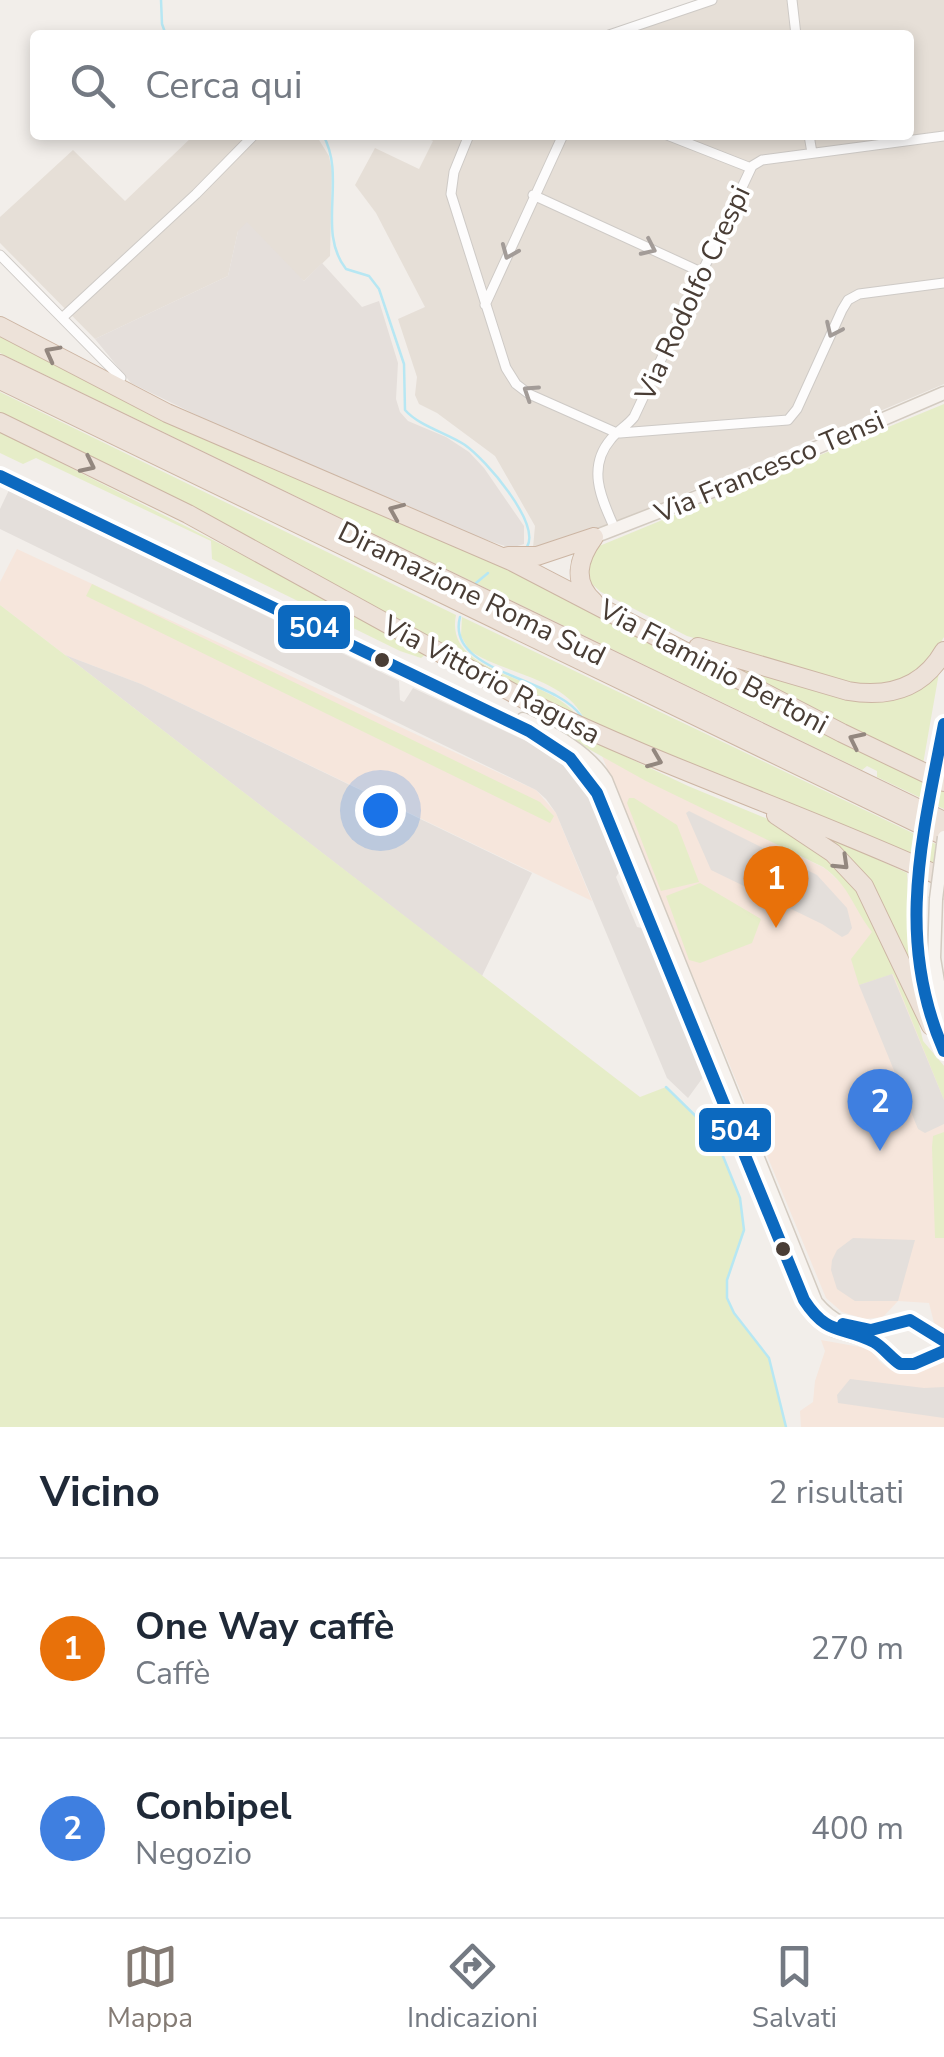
<!DOCTYPE html>
<html lang="it">
<head>
<meta charset="utf-8">
<style>
	body { margin:0; font-family:"Nunito Sans",sans-serif; background:#f6f6f7; color:#1f2937 }
	.you { position:absolute; left:380px; top:810px; width:35px; height:35px; margin:-25px; border:8px solid #fff; border-radius:50%; background:#1a73e8; box-shadow:0 0 0 15px #1a73e833 }
	.badge { display:grid; place-items:center; width:65px; height:65px; border-radius:50%; background:#847b74; color:#fff; font-size:32px; font-weight:700 }
	.pin { position:absolute; translate:-50% -82px; filter:drop-shadow(0 2px 5px #0008) }
	.pin::after { content:''; position:absolute; top:52px; width:35px; height:30px; background:inherit; clip-path:polygon(0 0,100% 0,50% 100%) }
	.list { margin:0; padding:0; list-style:none }
	h2 { display:flex; justify-content:space-between; align-items:center; height:130px; margin:0; padding:0 40px; font-size:42px }
	h2 small { font-size:32px; font-weight:400; color:#747a83 }
	.list li { display:grid; grid-template-columns:65px 1fr auto; gap:30px; align-items:center; box-sizing:border-box; height:180px; padding:0 40px; border-top:2px solid #e0e1e3 }
	.list b { display:block; font-size:38px; white-space:nowrap }
	.list p { margin:0; font-size:32px; white-space:nowrap; color:#747a83 }
	.list em { font-size:32px; font-style:normal; color:#747a83 }
	.icon { flex:none; width:55px; height:55px; fill:none; stroke:currentColor; stroke-width:2; stroke-linecap:round; stroke-linejoin:round }
	.map { position:relative; flex:none; width:944px; height:1427px; overflow:hidden }
	.search { position:absolute; background:#fff; box-shadow:0 5px 15px #0003; left:30px; right:30px; top:30px; height:110px; display:flex; align-items:center; gap:25px; box-sizing:border-box; padding:0 35px; border-radius:10px; color:#747a83; font-size:38px }
	.sheet { height:490px; background:#fff }
	nav { display:flex; justify-content:space-around; align-items:center; box-sizing:border-box; height:140px; border-top:2px solid #e0e1e3; background:#fff; font-size:28px; color:#747a83 }
	nav a { display:grid; justify-items:center; gap:5px }
	nav .on { color:#847b74 }
	.map>svg:first-child { display:block }
	.residential { fill:#e6dfd7 }
	.commercial { fill:#f6e6dc }
	.industrial { fill:#e5dfdb }
	.green { fill:#e6edc8 }
	.parking { fill:#e4dfdb }
	.lines { fill:none; stroke-linecap:round; stroke-linejoin:round }
	.stream { stroke:#b7e7f3; stroke-width:2.5 }
	.street-casing { stroke:#cecac6; stroke-width:11 }
	.secondary-casing { stroke:#d3cbc1; stroke-width:15 }
	.highway-casing { stroke:#ccb5a3; stroke-width:20 }
	.street { stroke:#fdfcfc; stroke-width:9 }
	.secondary { stroke:#f7f3ef; stroke-width:12 }
	.highway { stroke:#ede2d9; stroke-width:18 }
	.secondary-bridge-casing { stroke:#d3cbc1; stroke-width:15; stroke-linecap:butt }
	.secondary-bridge { stroke:#f7f3ef; stroke-width:12 }
	.bus-1-casing { stroke:#fff; stroke-width:20 }
	.bus-1 { stroke:#0c69bf; stroke-width:12 }
	.oneway { stroke:#a39c98 }
	.oneway2 { stroke:#93877f }
	.bus-dot { fill:#493d35; stroke:#fff; stroke-width:4 }
	.labels { text-anchor:middle; stroke-width:8; stroke-linejoin:round; paint-order:stroke }
	.street-label { font-size:28px; fill:#493d35; stroke:#fff }
	.line-badge { stroke:#fff; stroke-width:4 }
	.badge-label { font-size:28px; text-anchor:middle; font-weight:bold; fill:#fff }
</style>
</head>
<body>
<div class="map">
<svg width="944" height="1427" viewBox="0 0 944 1427">
	<rect width="100%" height="100%" fill="#f2eeea"/>
	<path class="residential" d="M 700,0 L 944,0 L 944,384 L 643,511 L 555,544 L 533,548 L 535,526 L 495,456 L 437,413 L 419,404 L 415,395 L 417,377 L 398,319 L 425,307 L 376,213 L 355,185 L 375,148 L 419,169 L 433,141 L 421,135 L 909,135 L 909,35 L 602,35 Z
		M 194,135 L 316,135 L 329,156 L 332,171 L 330,256 L 304,281 L 238,231 L 228,276 L 95,339 L 0,243 L 0,217 L 73,150 L 125,201 Z"/>
	<path class="commercial" d="M 17,549 L 536,790 L 556,813 L 592,901 L 141,684 L 65,655 L 0,605 L 0,582 Z
		M 602,756 L 826,869 L 846,888 L 912,995 L 923,1041 L 944,1066 L 944,1330 L 934,1323 L 929,1303 L 898,1301 L 883,1317 L 865,1319 L 842,1312 L 826,1298 Z
		M 821,1340 L 871,1349 L 879,1361 L 892,1371 L 913,1373 L 934,1360 L 944,1358 L 944,1427 L 801,1427 L 800,1411 L 813,1402 L 815,1381 L 825,1351 Z"/>
	<path class="industrial" d="M 247,222 L 304,281 L 322,263 L 362,307 L 379,301 L 398,363 L 396,399 L 400,412 L 408,421 L 446,437 L 469,452 L 484,468 L 524,526 L 524,544 L 511,548 L 481,538 L 264,448 L 131,383 L 95,339 L 228,276 L 238,231 Z
		M 65,655 L 141,684 L 532,873 L 482,976 Z"/>
	<path class="green" d="M 0,332 L 519,573 L 944,790 L 944,809 L 877,777 L 877,771 L 867,766 L 862,770 L 0,353 Z
		M 0,392 L 456,615 C 443,678 556,674 581,722 L 0,416 Z
		M 944,404 L 944,637 L 928,664 L 903,681 L 861,687 L 687,636 L 601,592 L 584,577 L 592,549 Z
		M 0,432 L 268,568 L 426,654 L 421,658 L 400,651 L 212,559 L 211,541 L 36,458 L 23,464 L 0,453 Z
		M 92,584 L 540,802 L 554,816 L 550,823 L 86,596 Z
		M 0,605 L 640,1097 L 666,1087 L 714,1134 L 740,1198 L 744,1230 L 727,1280 L 727,1298 L 734,1313 L 769,1358 L 786,1427 L 0,1427 Z
		M 462,617 L 944,848 L 944,870 L 586,723 C 568,677 504,675 469,650 L 461,636 Z
		M 717,660 L 868,698 L 940,667 L 923,764 Z
		M 561,726 L 688,786 L 780,824 L 846,870 L 912,995 L 923,1041 L 944,1066 L 944,1100 L 893,974 L 859,985 L 851,959 L 872,932 C 853,908 850,886 823,867 L 646,781 L 567,737 Z
		M 629,798 L 634,798 L 677,825 L 699,882 L 661,891 L 627,803 Z
		M 818,832 L 907,873 L 912,974 C 893,916 866,871 818,832 Z
		M 700,883 L 761,919 L 752,943 L 700,963 L 689,960 L 666,896 Z
		M 944,1132 L 944,1238 L 935,1238 L 932,1147 L 933,1136 Z"/>
	<path class="parking" d="M 9,490 L 399,681 L 400,700 L 404,702 L 413,688 L 541,748 L 572,768 L 592,796 L 621,869 L 616,877 L 637,927 L 646,929 L 704,1076 L 688,1098 L 667,1078 L 556,813 L 546,799 L 536,790 L 0,529 L 0,509 Z
		M 689,811 L 817,875 L 847,908 L 852,928 L 848,934 L 842,937 L 822,924 L 711,870 L 686,813 Z
		M 892,974 L 944,1100 L 944,1124 L 925,1133 L 918,1129 L 859,985 Z
		M 853,1238 L 915,1240 L 898,1301 L 855,1301 L 837,1289 L 831,1270 L 832,1260 L 837,1250 Z
		M 850,1379 L 924,1388 L 944,1387 L 944,1418 L 838,1403 L 837,1395 Z"/>
	<g class="lines">
		<path class="stream" d="M 161,0 L 162,24 L 166,35
			M 323,135 C 347,177 316,231 346,269 L 369,276 L 379,289 L 404,364 L 405,410 C 419,426 447,433 465,445 C 485,459 541,523 527,547
			M 476,583 L 488,573
			M 460,617 C 445,673 555,677 581,716
			M 666,1087 L 714,1134 L 740,1198 L 744,1230 L 727,1280 L 727,1298 L 734,1313 L 769,1358 L 786,1427"/>
		<defs>
			<path id="street" d="M 792,0 L 796,35
				M 609,35 L 712,0
				M 469,135 L 454,172 L 451,194 L 506,368 L 516,384 L 529,394 L 617,433
				M 667,135 L 751,168
				M 809,135 L 812,153
				M 533,195 L 701,272
				M 0,255 L 121,378
				M 485,305 L 563,135
				M 62,318 L 196,194 L 254,135
				M 620,433 L 788,420 L 797,409 L 842,310 L 848,300 L 859,294 L 944,283
				M 615,529 C 602,500 586,468 611,439 C 618,430 627,426 634,417 L 752,166 L 762,160 L 944,136"/>
			<path id="secondary" d="M 0,476 L 529,731 L 570,758 L 597,793 L 804,1300 L 813,1314 L 833,1330 L 876,1343 L 889,1357 L 900,1364 L 914,1364 L 944,1351
				M 594,537 L 746,478 L 944,393
				M 523,719 C 554,734 587,750 606,780 L 816,1302 C 831,1320 853,1333 877,1329 C 889,1327 897,1320 910,1320 L 944,1341
				M 937,761 L 944,724
				M 916,893 L 917,954 L 923,1000
				M 936,899 L 934,958 L 944,1018
				M 929,1019 L 944,1051"/>
			<path id="highway" d="M 0,326 L 167,413 L 511,561 L 842,733 L 944,782
				M 0,364 L 944,821
				M 0,380 L 944,836
				M 0,422 L 188,514 L 533,704 C 667,769 809,816 944,878
				M 594,537 C 578,559 572,582 594,602
				M 508,556 L 537,556 L 594,537
				M 698,647 L 848,691 C 889,698 923,688 944,651
				M 776,815 L 833,853 L 864,886 L 931,1026"/>
		</defs>
		<use href="#street" class="street-casing"/>
		<use href="#secondary" class="secondary-casing"/>
		<use href="#highway" class="highway-casing"/>
		<use href="#street" class="street"/>
		<use href="#secondary" class="secondary"/>
		<use href="#highway" class="highway"/>
		<defs>
			<path id="secondary-bridge" d="M 916,893 L 937,761
				M 936,899 L 944,837"/>
		</defs>
		<use href="#secondary-bridge" class="secondary-bridge-casing"/>
		<use href="#secondary-bridge" class="secondary-bridge"/>
		<defs>
			<path id="bus-1" d="M 0,476 L 529,731 L 570,758 L 597,793 L 804,1300 C 828,1337 842,1325 874,1342 C 883,1347 891,1358 900,1364 L 914,1364 L 944,1351
				M 944,724 C 922,838 895,940 944,1051
				M 843,1324 L 871,1330 L 910,1320 L 944,1341"/>
		</defs>
		<use href="#bus-1" class="bus-1-casing"/>
		<use href="#bus-1" class="bus-1"/>
	</g>
	<defs><path id="oneway-chevron" d="M-2-3.5L2.5 0L-2 3.5" fill="none" stroke-width="1.6" stroke-linecap="round" stroke-linejoin="round" transform="scale(2.5)"/></defs>
	<g class="oneway">
		<use href="#oneway-chevron" transform="translate(649 248) rotate(25)"/>
		<use href="#oneway-chevron" transform="translate(509 252) rotate(113)"/>
		<use href="#oneway-chevron" transform="translate(833 330) rotate(115)"/>
		<use href="#oneway-chevron" transform="translate(530 392) rotate(-147)"/>
	</g>
	<g class="oneway2">
		<use href="#oneway-chevron" transform="translate(52 353) rotate(-152)"/>
		<use href="#oneway-chevron" transform="translate(88 465) rotate(26)"/>
		<use href="#oneway-chevron" transform="translate(396 511) rotate(-157)"/>
		<use href="#oneway-chevron" transform="translate(856 740) rotate(-154)"/>
		<use href="#oneway-chevron" transform="translate(655 760) rotate(22)"/>
		<use href="#oneway-chevron" transform="translate(842 863) rotate(44)"/>
	</g>
	<g class="bus-dot">
		<circle cx="382" cy="660" r="9"/>
		<circle cx="783" cy="1249" r="9"/>
	</g>
	<g class="labels">
		<g class="street-label">
			<text transform="translate(692 293) rotate(-65)" y="10">Via Rodolfo Crespi</text>
			<text transform="translate(769 466) rotate(-23)" y="10">Via Francesco Tensi</text>
			<text transform="translate(472 593) rotate(26)" y="10">Diramazione Roma Sud</text>
			<text transform="translate(714 666) rotate(28)" y="10">Via Flaminio Bertoni</text>
			<text transform="translate(492 679) rotate(28)" y="10">Via Vittorio Ragusa</text>
		</g>
	</g>
	<g class="line-badge">
		<rect x="276" y="603" width="76" height="48" rx="10" fill="#0c69bf"/>
		<rect x="697" y="1106" width="76" height="48" rx="10" fill="#0c69bf"/>
	</g>
	<g class="badge-label">
		<text x="314" y="637">504</text>
		<text x="735" y="1140">504</text>
	</g>
</svg>
<div class="you"></div>
<div class="pin badge" style="left:776px;top:928px;background:#e8710a">1</div>
<div class="pin badge" style="left:880px;top:1151px;background:#3f7fe0">2</div>
<div class="search"><svg class="icon" aria-label="search" viewBox="0 0 24 24"><circle cx="10" cy="10" r="6"/><path d="M15 15l6 6"/></svg>Cerca qui</div>
</div>
<section class="sheet">
<h2>Vicino<small>2 risultati</small></h2>
<ul class="list">
<li><span class="badge" style="background:#e8710a">1</span><div><b>One Way caffè</b><p>Caffè</p></div><em>270 m</em></li>
<li><span class="badge" style="background:#3f7fe0">2</span><div><b>Conbipel</b><p>Negozio</p></div><em>400 m</em></li>
</ul>
</section>
<nav>
<a class="on"><svg class="icon" aria-label="map" viewBox="0 0 24 24"><path d="M3 6l6-2 6 2 6-2v14l-6 2-6-2-6 2zM9 4v14M15 6v14"/></svg>Mappa</a>
<a><svg class="icon" aria-label="directions" viewBox="0 0 24 24"><path d="M12 3l9 9-9 9-9-9zM9 14v-3h6M13 9l2 2-2 2"/></svg>Indicazioni</a>
<a><svg class="icon" aria-label="saved" viewBox="0 0 24 24"><path d="M7 4h10v16l-5-4-5 4z"/></svg>Salvati</a>
</nav>
</body>
</html>
